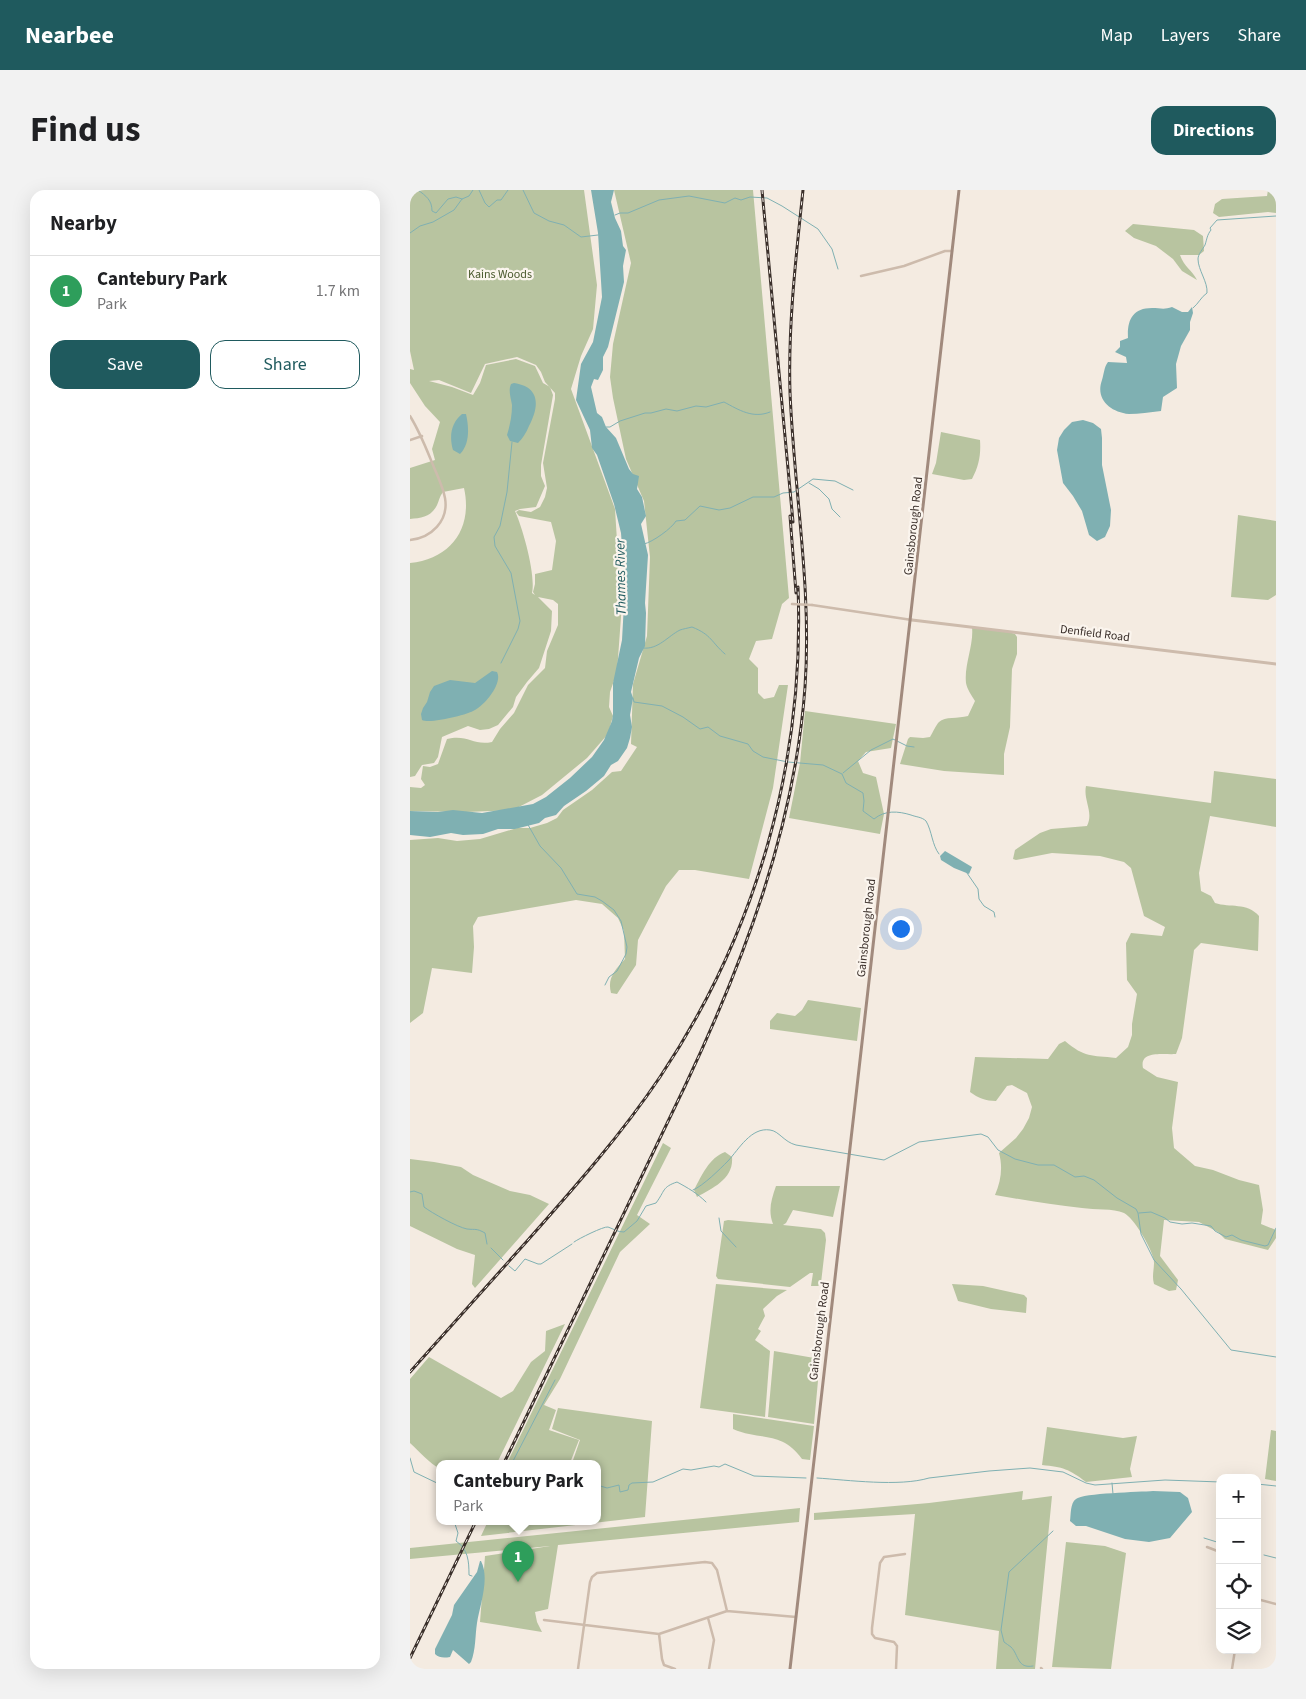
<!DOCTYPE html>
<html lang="en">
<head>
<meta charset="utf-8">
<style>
	body { margin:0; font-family:"Source Sans 3",sans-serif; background:#f2f2f2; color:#202124 }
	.controls { position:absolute; right:15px; bottom:15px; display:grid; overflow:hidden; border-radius:10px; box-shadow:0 5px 20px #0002 }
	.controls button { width:45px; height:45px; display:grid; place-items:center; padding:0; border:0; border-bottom:1px solid #e0e0e0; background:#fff; color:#202124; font:25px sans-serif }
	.you { position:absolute; left:490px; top:738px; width:18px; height:18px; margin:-12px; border:4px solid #fff; border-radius:50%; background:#1a73e8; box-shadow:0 0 0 8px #1a73e833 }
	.badge { display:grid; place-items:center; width:32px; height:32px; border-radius:50%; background:#1f5a5e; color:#fff; font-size:16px; font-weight:700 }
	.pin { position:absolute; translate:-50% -41px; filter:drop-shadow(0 1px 2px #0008) }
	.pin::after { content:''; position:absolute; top:26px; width:18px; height:15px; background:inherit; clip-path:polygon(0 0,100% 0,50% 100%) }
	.popup { position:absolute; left:26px; top:1270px; width:165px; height:65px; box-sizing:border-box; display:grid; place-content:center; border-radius:10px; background:#fff; filter:drop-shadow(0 1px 4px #0005); font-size:16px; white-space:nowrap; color:#757577 }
	.popup b { font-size:19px; color:#202124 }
	.popup::after { content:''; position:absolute; left:50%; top:100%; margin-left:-10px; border:10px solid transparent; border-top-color:#fff }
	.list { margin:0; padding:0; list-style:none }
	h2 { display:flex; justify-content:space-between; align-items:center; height:65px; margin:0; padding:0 20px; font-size:21px }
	h2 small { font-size:16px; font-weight:400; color:#757577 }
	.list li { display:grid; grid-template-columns:32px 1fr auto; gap:15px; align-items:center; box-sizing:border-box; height:70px; padding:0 20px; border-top:1px solid #e0e0e0 }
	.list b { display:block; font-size:19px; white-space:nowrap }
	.list p { margin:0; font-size:16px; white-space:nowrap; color:#757577 }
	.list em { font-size:16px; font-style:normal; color:#757577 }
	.actions { display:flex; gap:10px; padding:15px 20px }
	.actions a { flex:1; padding:11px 0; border:1px solid #1f5a5e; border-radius:15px; text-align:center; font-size:18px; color:#1f5a5e }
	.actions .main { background:#1f5a5e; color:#fff }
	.icon { flex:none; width:28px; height:28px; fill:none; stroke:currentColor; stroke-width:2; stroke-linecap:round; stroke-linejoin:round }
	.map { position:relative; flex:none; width:866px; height:1479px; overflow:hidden; border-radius:15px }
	header { display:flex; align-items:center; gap:30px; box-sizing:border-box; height:70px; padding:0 25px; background:#1f5a5e; color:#fff }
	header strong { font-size:24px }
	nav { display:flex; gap:28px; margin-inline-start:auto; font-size:18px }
	.intro { display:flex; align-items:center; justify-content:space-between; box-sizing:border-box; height:120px; padding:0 30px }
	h1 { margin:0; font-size:35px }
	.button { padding:12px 22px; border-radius:15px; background:#1f5a5e; color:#fff; font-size:18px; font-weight:700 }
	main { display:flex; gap:30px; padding:0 30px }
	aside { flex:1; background:#fff; border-radius:15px; box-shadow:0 5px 20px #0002 }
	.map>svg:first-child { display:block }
	.green { fill:#b8c4a0; fill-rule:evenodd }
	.water { fill:#7fb0b2 }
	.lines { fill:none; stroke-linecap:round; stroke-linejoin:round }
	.stream { stroke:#7fb0b2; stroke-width:1 }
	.minor { stroke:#cdbbac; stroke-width:2.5 }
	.tertiary { stroke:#cdbbac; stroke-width:3 }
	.secondary { stroke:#a18a7d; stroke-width:3 }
	.rail-casing { stroke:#3b302b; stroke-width:3 }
	.rail { stroke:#fbf5ee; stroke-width:1; stroke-dasharray:4; stroke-linecap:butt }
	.minor-bridge { stroke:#cdbbac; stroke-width:2.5 }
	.labels { text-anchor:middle; stroke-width:4.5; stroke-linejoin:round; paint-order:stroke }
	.park-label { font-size:12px; fill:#4a5a2e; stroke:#fbf5ee }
	.street-label { font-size:12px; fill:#3b302b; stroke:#fbf5ee }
	.water-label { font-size:14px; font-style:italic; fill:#1f5a5e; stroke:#fbf5ee }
</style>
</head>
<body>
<header>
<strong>Nearbee</strong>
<nav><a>Map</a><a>Layers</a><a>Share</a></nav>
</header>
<div class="intro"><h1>Find us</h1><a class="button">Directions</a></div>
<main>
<aside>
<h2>Nearby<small></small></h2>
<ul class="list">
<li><span class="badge" style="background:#2e9e5b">1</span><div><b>Cantebury Park</b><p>Park</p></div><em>1.7 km</em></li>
</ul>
<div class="actions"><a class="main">Save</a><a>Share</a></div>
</aside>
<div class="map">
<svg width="866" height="1479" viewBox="0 0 866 1479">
	<rect width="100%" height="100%" fill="#f4ebe1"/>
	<path class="green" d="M 0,0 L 174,0 L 187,95 L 183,139 L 171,166 L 161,199 L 205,319 L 210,399 L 212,413 L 207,482 L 200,502 L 199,517 L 203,526 L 198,544 L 177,568 L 132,605 L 103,620 L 56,622 L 0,621 L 0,597 L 11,598 L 15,595 L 11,589 L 13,576 L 20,577 L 28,574 L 37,549 C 58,544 63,556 82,552 L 90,539 L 104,523 L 118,495 L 135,478 L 137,461 L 148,435 L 148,414 L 143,410 L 128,407 L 142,421 L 141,441 L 129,478 L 117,492 L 106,507 L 103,517 L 88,535 L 79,539 L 70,540 L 58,536 L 32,547 L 28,567 L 24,573 L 12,575 L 5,586 L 0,587 L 0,373 C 41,369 63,338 54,298 L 33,302 C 29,307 29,312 26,317 C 20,327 11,328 0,329 L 0,278 L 25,270 L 22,259 L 30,232 L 15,216 L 0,193 L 0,179 L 4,180 L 0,161 ZM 107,167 L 126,175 L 131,182 L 135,192 L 145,203 L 145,209 L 133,273 L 137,298 L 135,307 L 130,317 L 121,322 L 109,320 L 106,322 L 109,326 L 141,332 L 146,351 L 142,380 L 125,384 L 125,394 L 123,402 L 125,405 L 122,403 C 126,385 113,339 105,321 L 110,319 L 126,317 L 135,296 L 131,286 L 131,275 L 143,205 L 140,197 L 133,193 L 125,176 L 106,169 L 76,175 L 70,193 L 63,205 L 42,197 L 19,191 L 29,190 L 61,203 L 75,174 Z
		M 204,0 L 343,0 L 379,408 L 372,414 L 362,449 L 346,451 L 339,469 L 348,478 L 348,503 L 354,509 L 364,507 L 369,495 L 378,495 L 363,598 L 339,689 L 285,680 L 269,680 L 256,696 L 228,750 L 226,775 L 207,804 L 201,803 C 197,788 205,780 215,769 L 214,741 L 208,728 L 192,714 L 166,710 L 68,727 L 63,736 L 64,757 L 62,783 L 22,778 L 13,823 L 0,833 L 0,650 L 28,648 L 47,651 L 70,649 L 107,638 L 120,638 L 137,633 L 147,628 L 153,620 L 182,600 L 202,582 L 211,581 L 227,557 L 221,554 L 223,494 L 237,446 L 240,367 L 234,311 L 216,269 L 203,208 L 200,187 L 203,154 L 221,73 Z
		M 858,0 L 866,0 L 866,23 L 858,22 L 809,27 L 803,23 L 805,14 L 812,9 L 857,6 Z
		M 723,34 L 784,40 L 793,46 L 794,61 L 789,65 L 770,65 C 774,77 782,80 787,90 L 772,81 L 763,69 L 746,56 L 724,48 L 715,41 Z
		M 531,242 L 570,250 C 571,265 569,276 562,289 L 554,290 L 522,284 L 526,273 Z
		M 828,325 L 866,331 L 866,405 L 858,410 L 821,407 Z
		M 562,437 L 593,440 L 605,444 L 607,447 L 607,464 L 602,479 L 600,537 L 594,564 L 594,585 L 534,581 L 490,574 L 498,549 L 500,547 L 513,548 L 520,547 C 523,542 526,535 529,532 C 535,526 548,529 558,526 L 565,511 C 562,506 557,499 556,493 C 554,474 564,455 562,437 Z
		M 395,521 L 486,534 L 481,558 L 456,562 L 448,571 L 453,583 L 466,587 L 474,624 L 470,644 L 379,628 L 390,573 Z
		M 804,581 L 866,589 L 866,637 L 800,626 L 789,683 L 791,701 L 801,706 L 805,713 C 820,718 837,712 849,726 L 848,761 L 791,753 L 784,760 L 772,848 L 766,864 C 754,865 729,860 733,878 L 747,887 L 768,892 L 762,938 L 764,958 L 785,976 L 803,980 L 829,990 L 849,995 L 853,1020 L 851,1034 L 866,1040 L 866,1048 L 858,1060 L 815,1049 L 808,1042 L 789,1032 L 754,1030 L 750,1066 L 768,1090 L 766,1100 L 759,1101 L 744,1094 C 741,1084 746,1075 743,1067 C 740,1056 724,1028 714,1023 C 703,1018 685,1020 672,1018 C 643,1015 614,1010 585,1005 C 591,991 593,977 589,963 L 606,948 L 613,939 L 619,928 L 622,917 L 617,903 L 602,895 L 597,896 L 586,911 C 576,911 568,908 560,902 L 565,867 L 638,869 L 649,854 L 655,851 C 675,868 681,865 706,868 L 718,857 L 722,845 L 722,834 L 727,804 L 717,790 L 716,753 L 721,743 L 752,746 L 755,737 L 734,726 L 721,678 L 714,672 L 690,666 L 642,663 L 606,670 L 603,669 L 605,660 L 630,643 L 641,639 L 677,636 C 684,622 673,610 676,596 L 801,613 Z
		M 398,810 L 451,818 L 447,851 L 360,839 L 360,831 L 367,823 L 385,826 L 392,820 Z
		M 253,953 L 261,958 L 227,1025 L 240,1034 L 210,1062 L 150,1189 L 134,1215 L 146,1220 L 139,1240 L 169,1250 L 160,1273 L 97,1273 Z
		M 315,962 L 322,967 C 324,989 303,998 287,1007 L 284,1000 C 292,985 299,968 315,962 Z
		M 0,969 L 24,972 L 51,977 L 63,985 L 100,1001 L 120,1005 L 139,1014 L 65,1098 L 62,1094 L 65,1065 L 47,1059 L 0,1036 Z
		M 366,996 L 430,996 L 423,1027 L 383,1020 L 376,1033 L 373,1035 L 411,1039 L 415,1043 L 416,1050 L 411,1093 L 408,1096 L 401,1096 L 403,1083 L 400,1083 L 380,1097 L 308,1089 L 306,1086 L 314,1031 L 318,1030 L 363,1034 C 358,1021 361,1010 366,996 Z
		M 306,1094 L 377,1100 L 367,1106 L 353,1119 L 355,1126 L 348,1139 L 351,1141 L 345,1150 L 360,1161 L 355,1227 L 290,1218 Z
		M 542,1094 L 573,1096 L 614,1105 L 617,1108 L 616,1123 L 581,1119 L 548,1111 Z
		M 155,1134 L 87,1273 L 29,1273 L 29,1278 C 21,1275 8,1260 0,1253 L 0,1189 L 19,1167 L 91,1208 L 103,1201 L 121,1172 L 135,1161 L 136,1141 Z
		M 364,1161 L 410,1169 L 404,1234 L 358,1227 Z
		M 148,1218 L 242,1231 L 235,1327 L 71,1346 L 78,1331 L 187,1331 L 187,1273 L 162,1273 L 170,1250 L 142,1239 Z
		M 323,1224 L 404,1236 L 400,1270 L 392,1269 C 371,1240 350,1251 323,1239 Z
		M 637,1237 L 713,1248 L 727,1246 L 720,1279 L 722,1287 L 676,1292 C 659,1279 653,1277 632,1275 Z
		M 861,1240 L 866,1241 L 866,1291 L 855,1289 Z
		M 613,1301 L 612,1310 L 642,1306 L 625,1479 L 586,1479 L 589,1441 L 495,1425 L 505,1324 L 404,1330 L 404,1323 L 519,1313 Z
		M 390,1318 L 389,1332 L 148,1355 L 138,1419 L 125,1422 L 127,1432 L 132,1442 L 70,1432 L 75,1366 L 140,1356 L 0,1369 L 0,1358 Z
		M 656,1352 L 695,1356 L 716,1363 L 701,1479 L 642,1477 Z"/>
	<path class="water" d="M 181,0 L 204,0 L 201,12 L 205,28 L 211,41 L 213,56 L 216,60 L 213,76 L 214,92 L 198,157 L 193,167 L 193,180 L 188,190 L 184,189 L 181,197 L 187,223 L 192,227 L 196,237 L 206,248 L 219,279 L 223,284 L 229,286 L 227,299 L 232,307 L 236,326 L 231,334 L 238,365 L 235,413 L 236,423 L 235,456 L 229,468 L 221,502 L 223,508 L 220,525 L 222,537 L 220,548 L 217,558 L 208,571 L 201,575 L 194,586 L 176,601 L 154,616 L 146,625 L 135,628 L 129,633 L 105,639 L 88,639 L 73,644 L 53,645 L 41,643 L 20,647 L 0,645 L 0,621 L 28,622 L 43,620 L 72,623 L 123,614 L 136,607 L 160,588 L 182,567 L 194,550 L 202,531 L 203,524 L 203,493 L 212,450 L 215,396 L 211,343 L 204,314 L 187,265 L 182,258 L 180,240 L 166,210 L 171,174 L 183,152 L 192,107 L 188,43 Z
		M 762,117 L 772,122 L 778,122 L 782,117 L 783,123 L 780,132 L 780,140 L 771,156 L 766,174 L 767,198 L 753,207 L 751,221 C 740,222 729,224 719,224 C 700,222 685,209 692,190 C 694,184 694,177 698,172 L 717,173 L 716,167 L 705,162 L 710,157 L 710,151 L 718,148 C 717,131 722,118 742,118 C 750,118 754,120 762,117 Z
		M 104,193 C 131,197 129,217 119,236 C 116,243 113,248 108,253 L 100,251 L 97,245 C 100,235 102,226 102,215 C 101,208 98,201 101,194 Z
		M 52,224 L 56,224 C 59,237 60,254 50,264 L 43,260 C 39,246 41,233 52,224 Z
		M 673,230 L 683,233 L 691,239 L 692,248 L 692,275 L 701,320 L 700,336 L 695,347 L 687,351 L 679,345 L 672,321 L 663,306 L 653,293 L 647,260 L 649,248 L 654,240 L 662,232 Z
		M 82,481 L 87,482 C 93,493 75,515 65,520 C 57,525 20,534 12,530 L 11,524 L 13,518 L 17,512 L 20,502 L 24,496 L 40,490 L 65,493 Z
		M 535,661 L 562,677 L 559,684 L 544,678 L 531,670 L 530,666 Z
		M 743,1301 L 770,1302 L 778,1308 L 782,1322 L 760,1348 L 739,1352 L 715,1349 L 676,1336 L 666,1336 L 660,1331 C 661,1325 660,1313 666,1309 C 673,1303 730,1302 743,1301 Z
		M 70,1371 L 71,1371 C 80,1388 70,1415 67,1433 C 65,1446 66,1459 61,1472 L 59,1474 L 43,1460 L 40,1467 C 34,1468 29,1468 25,1464 L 25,1459 L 42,1425 L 44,1415 L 67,1382 Z"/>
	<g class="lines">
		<path class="stream" d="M 8,0 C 16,6 22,10 22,21 L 26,23 L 38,9 L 46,7 L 52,9
			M 69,0 L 75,13 L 79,17 L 87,10 L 91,10 L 98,0
			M 113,0 L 124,23 L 139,31 L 154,35 L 171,47 L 188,45
			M 205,25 L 210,23 L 218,23 L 249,10 L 279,6 L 315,13 L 325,8 L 331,10 L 340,7 L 357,8 L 372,16 L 408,39 L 422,59 L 428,79
			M 0,43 L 10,36 L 23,32 L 44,20 L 52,9 L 59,6 L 63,0
			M 783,118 C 789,113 791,107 797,103 C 798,92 788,80 788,69 C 788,64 793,59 795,55 C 797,49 797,45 801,40 L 800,38 L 807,30 L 866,26
			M 196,237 L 200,237 L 210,231 L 235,223 L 241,223 L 256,219 L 267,221 L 286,216 L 296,217 L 314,212 C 329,220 343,229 360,222
			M 399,293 L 409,299 L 419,309 L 422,319 L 430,327
			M 234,354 C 243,352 262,338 266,331 L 275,330 L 290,316 L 309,320 L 320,318 L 343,307 L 364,307 L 373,303 L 384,302 L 403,289 L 425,291 L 443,300
			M 233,458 C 248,460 258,446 270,440 C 273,439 278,438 282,437 C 302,445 301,452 315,464
			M 91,473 L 108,439 L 110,431 L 101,383 L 85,356 L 84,347 L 90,336 L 97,302 L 102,252
			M 223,508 L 224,512 L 252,516 L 273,527 L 290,539 L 298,537 L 310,546 L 338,554 L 343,561 L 353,567 L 378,572 L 413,575 L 432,584 L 436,593 L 453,603 L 454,611 L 453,621 L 464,629 C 475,620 488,621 501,625 C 506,627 512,627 516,631 C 522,641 522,655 529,664
			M 433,583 L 461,560 L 483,549 L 497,556 L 504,557
			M 117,633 L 130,656 L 151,678 L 167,704 L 185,707 L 192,711 L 204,720 L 211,731 L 217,757 L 216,764 L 207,781 L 199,787 L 195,795
			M 557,683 L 568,699 L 569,709 L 574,716 L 584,722 L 585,727
			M 283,1000 C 293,996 310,979 318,971 C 329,959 341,937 360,940 C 369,941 374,952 386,955 L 474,970 L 509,952 L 571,944 L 578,947 L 588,960 L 605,969 L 628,975 L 644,975 L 665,987 L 674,986 L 684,990 L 707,1008 L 726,1019 L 728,1023 L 731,1044 L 744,1070 L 771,1099 L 821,1160 L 866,1167
			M 0,1002 L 4,1001 L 12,1004 L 14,1017 C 22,1023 47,1037 57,1039 C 66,1040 66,1038 75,1043 L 77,1054
			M 729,1023 L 741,1022 L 755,1028 L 760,1032 L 772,1034 L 782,1033 L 801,1036 L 805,1041 L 816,1047 L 822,1045 L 831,1050 L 855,1056 L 858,1055 L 866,1038
			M 309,1028 L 311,1041 L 326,1057
			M 164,1052 C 168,1049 194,1036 198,1037 C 204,1039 207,1042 214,1042 L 227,1031 L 236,1016 L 246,1013 C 255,1001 252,997 267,992 C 278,998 287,1003 296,1012
			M 81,1058 L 93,1070
			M 99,1076 L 105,1081 L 115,1069 L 128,1074 L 131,1074 L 162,1054
			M 0,1268 L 4,1282 L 29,1294
			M 102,1273 L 145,1190
			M 407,1288 C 438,1290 489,1297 519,1288 L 579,1281 L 620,1278 L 653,1282 L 676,1293 L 685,1295 L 755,1290 L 810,1292
			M 702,1293 L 703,1304
			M 847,1294 L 866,1296
			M 187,1295 L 197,1298 L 209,1295 L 210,1302 L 218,1300 L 219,1295 L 222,1293 L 243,1292 L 273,1279 L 281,1280 L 304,1276 L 309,1277 L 315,1274 L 344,1286 L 396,1288
			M 44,1331 L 48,1343 L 46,1351 C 58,1359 59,1371 59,1385 L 62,1386
			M 794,1348 L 810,1353
			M 854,1365 L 866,1368
			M 623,1476 C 607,1479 609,1465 601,1457 C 599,1455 596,1454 594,1452 L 591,1440 L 599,1382 L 643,1341"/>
		<path class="minor" d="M 451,86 L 494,76 L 535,61 L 542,61
			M 0,226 C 10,242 16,258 23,275 C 27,285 33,297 35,308 C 39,331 21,348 0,350
			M 0,250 L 12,246
			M 402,415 L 502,430
			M 797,1357 L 810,1362
			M 847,1409 L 866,1414
			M 298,1428 L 304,1450 L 299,1479
			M 134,1430 L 249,1444 L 317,1421 L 386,1427
			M 249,1444 L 252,1469 L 254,1475 L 265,1479
			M 631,1478 L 632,1479
			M 168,1479 L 180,1392 L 182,1387 L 187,1383 L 295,1372 L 302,1373 L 307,1380 L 317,1421
			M 486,1479 L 487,1456 L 484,1452 L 465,1448 L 462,1444 L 462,1438 L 470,1373 L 474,1367 L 495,1364
			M 822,1479 L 825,1460"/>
		<path class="tertiary" d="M 502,430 L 866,474"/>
		<path class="secondary" d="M 380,1479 C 436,986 495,493 549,0"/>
		<defs>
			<path id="rail" d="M 352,0 L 383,332
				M 380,326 L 386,403
				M 0,1182 C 39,1138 79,1094 118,1050 C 164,998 211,945 250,887 C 347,742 395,572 388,397
				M 94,1273 L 275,896 C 334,771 385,636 395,497 C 402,398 384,301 380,202 C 378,135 386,67 393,0
				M 0,1468 L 66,1331"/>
		</defs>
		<use href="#rail" class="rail-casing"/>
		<use href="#rail" class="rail"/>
		<path class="minor-bridge" d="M 382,414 L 402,415"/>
	</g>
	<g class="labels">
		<g class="park-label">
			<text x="90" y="88">Kains Woods</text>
		</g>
		<g class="street-label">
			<text transform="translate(503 336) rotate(-84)" y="4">Gainsborough Road</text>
			<text transform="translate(685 443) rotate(7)" y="4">Denfield Road</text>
			<text transform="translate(456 738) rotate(-84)" y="4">Gainsborough Road</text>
			<text transform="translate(409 1141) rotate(-83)" y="4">Gainsborough Road</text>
		</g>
		<g class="water-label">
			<text transform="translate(210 387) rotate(-91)" y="5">Thames River</text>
		</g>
	</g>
</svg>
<div class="controls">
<button>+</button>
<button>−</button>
<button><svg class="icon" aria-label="locate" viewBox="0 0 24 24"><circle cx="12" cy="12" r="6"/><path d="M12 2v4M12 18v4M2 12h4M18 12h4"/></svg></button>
<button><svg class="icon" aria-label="layers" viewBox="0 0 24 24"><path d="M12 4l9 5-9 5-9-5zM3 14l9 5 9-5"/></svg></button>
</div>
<div class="you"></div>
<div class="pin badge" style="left:108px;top:1392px;background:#2e9e5b">1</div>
<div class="popup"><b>Cantebury Park</b>Park</div>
</div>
</main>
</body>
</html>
